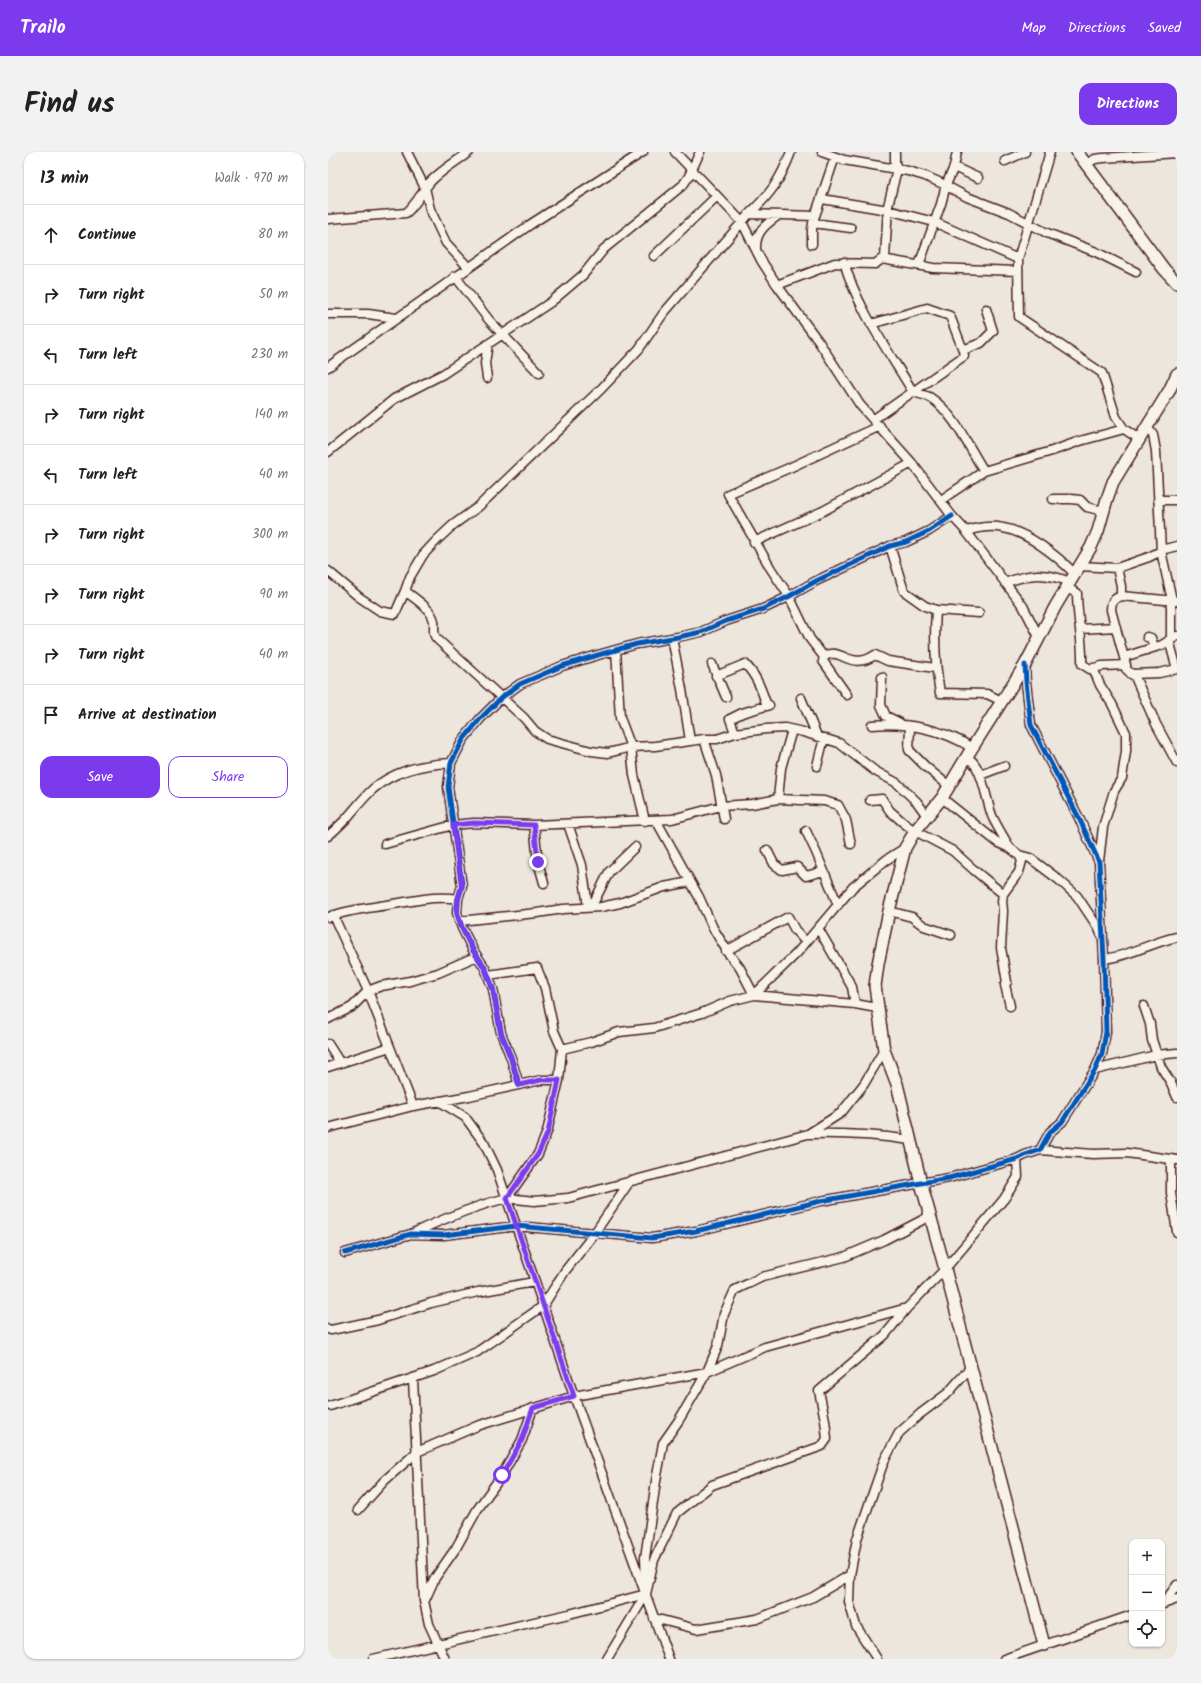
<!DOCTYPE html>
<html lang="en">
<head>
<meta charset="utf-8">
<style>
	body { margin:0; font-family:Kalam,sans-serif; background:#f2f2f2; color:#222 }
	.controls { position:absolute; right:12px; bottom:12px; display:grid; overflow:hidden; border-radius:8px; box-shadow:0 1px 3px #0004 }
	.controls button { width:36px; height:36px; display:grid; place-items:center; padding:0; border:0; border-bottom:1px solid #e0e0e0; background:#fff; color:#222; font:20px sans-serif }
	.stop { position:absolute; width:12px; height:12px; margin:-9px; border:3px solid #7c3aed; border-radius:50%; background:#fff }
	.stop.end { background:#7c3aed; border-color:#fff; box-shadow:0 1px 4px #0008 }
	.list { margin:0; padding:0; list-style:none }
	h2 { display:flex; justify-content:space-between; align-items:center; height:52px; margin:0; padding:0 16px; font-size:17px }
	h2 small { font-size:13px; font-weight:400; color:#767676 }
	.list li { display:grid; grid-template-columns:26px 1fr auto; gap:12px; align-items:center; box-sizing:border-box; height:60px; padding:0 16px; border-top:1px solid #e0e0e0 }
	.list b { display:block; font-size:15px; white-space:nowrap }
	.list em { font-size:13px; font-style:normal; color:#767676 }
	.actions { display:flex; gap:8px; padding:12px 16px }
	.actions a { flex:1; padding:9px 0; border:1px solid #7c3aed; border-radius:12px; text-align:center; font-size:14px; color:#7c3aed }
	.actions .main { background:#7c3aed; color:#fff }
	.icon { flex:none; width:22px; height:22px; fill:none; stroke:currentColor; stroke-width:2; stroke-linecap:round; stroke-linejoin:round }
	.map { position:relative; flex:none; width:849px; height:1507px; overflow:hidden; border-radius:12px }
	header { display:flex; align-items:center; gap:24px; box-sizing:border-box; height:56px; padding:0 20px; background:#7c3aed; color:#fff }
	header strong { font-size:19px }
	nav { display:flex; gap:22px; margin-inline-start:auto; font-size:14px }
	.intro { display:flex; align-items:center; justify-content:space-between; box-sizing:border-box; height:96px; padding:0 24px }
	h1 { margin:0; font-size:28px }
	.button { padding:10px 18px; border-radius:12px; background:#7c3aed; color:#fff; font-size:14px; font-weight:700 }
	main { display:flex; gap:24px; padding:0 24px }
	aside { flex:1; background:#fff; border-radius:12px; box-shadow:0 1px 3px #0004 }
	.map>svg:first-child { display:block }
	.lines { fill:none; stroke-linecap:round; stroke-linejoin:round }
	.minor-casing { stroke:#4a1f2b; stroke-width:11 }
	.major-casing { stroke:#4a1f2b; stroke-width:14 }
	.minor { stroke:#f7f3e8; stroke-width:8 }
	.major { stroke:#f7f3e8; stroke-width:11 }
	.cycleway-casing { stroke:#f7f3e8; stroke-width:8 }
	.cycleway { stroke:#0057b8; stroke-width:5 }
	.route { stroke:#7c3aed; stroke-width:5 }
</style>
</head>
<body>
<header>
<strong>Trailo</strong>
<nav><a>Map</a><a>Directions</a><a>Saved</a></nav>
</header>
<div class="intro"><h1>Find us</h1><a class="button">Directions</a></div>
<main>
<aside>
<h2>13 min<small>Walk · 970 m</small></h2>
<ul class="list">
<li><svg class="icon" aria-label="ahead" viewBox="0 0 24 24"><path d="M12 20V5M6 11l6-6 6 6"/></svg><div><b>Continue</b></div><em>80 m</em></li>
<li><svg class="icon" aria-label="right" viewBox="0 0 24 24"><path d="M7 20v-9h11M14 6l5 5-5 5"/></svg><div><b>Turn right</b></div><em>50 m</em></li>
<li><svg class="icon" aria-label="left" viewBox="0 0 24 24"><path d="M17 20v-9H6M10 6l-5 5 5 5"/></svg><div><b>Turn left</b></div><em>230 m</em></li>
<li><svg class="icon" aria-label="right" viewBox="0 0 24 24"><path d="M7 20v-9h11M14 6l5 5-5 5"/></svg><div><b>Turn right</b></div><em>140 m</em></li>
<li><svg class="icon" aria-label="left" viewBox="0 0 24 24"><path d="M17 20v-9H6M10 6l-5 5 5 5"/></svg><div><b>Turn left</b></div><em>40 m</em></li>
<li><svg class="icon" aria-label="right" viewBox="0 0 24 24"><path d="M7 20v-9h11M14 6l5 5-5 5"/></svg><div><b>Turn right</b></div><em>300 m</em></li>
<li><svg class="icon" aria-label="right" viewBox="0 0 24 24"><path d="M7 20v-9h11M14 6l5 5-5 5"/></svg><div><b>Turn right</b></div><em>90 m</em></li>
<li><svg class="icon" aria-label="right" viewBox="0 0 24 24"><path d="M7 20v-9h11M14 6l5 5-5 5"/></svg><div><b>Turn right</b></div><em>40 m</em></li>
<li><svg class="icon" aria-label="arrive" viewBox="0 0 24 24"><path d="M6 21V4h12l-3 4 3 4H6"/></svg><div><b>Arrive at destination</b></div></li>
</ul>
<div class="actions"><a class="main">Save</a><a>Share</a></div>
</aside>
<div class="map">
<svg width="849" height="1507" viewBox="0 0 849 1507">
	<rect width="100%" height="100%" fill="#ece6dd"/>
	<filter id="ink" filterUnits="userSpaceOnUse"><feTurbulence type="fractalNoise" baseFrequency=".025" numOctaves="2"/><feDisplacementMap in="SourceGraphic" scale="8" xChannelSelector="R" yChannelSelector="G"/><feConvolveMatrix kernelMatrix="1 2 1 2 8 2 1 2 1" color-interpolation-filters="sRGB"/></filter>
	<g filter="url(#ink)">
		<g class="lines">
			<defs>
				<path id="minor" d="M 79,0 L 97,36 L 102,57 L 118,91 L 140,115
					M 347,0 L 414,70 L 433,108 L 449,133 L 491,190 L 532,253 L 584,311 L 624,364 L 638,379 L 695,454 L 711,485
					M 494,0 L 516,8 L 580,19 L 597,24 L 613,31 L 639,45 L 681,61 L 719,81 L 768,100 L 808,120
					M 722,0 L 690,107 L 691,165 L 774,221 L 788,265 L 796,277 L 811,287
					M 677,9 L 697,0
					M 758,12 L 767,7 L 775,6 L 849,1
					M 626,15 L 650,26
					M 494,47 L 560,58 L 606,70 L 690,107
					M 421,62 L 487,64 L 507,5
					M 0,67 L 78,61 C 89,52 94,39 103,29 C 114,18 129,9 141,0
					M 485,71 L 523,76
					M 484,92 L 484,77 L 486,67
					M 428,97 C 427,80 438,72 451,63
					M 326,104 L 389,44
					M 554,107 L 605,116 L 690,119
					M 516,110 C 530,158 560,198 585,240 C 591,242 598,243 603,246 C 626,261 641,296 656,319
					M 591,113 L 613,52 L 618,33 L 626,15 L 629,0
					M 127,124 L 161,168 L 211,221
					M 449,133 L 507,111 L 547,112 L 554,107 L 557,106 L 560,54 L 569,17 L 567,10 L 567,0
					M 0,162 L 40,162 L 68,166
					M 543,172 L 599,156 L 622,164 L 635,198 L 636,204 L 546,267
					M 635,198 L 653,191 L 665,179 L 658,157
					M 0,215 L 203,72 L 315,0
					M 159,226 L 157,211 L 160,192
					M 819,275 L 825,283 L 828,299 L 833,399 L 844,448 L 843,453 L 843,487
					M 0,300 L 66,247 L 115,222 L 223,150 L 255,123 L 276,97 L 355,33 L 361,24 L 372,0
					M 725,347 L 743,347 L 752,348 L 759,355 L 775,359
					M 613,348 L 656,319 L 724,299 L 752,289 L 796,277
					M 830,348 L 849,348
					M 638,379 C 649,376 663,373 675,376 C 700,380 730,405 747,422
					M 426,390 L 495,359 L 584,311
					M 562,394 L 576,439 L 597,454 L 608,458 L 651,461
					M 752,414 L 789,416 L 821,405 L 837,397 L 849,394
					M 789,416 L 793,434 L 793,444 L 848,449
					M 0,419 L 31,445 L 52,459 L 67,462 L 77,439 C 86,446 103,456 106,469 C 107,476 104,482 109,487 L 196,566 L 207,579 L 219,587 L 263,599 L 280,601 L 303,595 L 327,594 L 376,587 L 389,587 L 407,581 L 438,577 L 457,576 L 475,580 L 511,591 L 547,619 L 569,631 L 589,650 L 599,664
					M 677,431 C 702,421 717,420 742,430
					M 738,436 L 749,441 C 749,465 755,488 754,512 L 762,517 L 774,514 L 798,513
					M 77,439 L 82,425 L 95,403 L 109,388 L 125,373 L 150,355 L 273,237 L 311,197 L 335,162 L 421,62 C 442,43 453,27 463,0
					M 793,444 C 785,447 783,450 783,458 L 798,513 L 798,517 L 807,525 L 828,572 L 849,611
					M 608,458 C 606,487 607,513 612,541 L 659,542 L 674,549
					M 752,477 L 788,475
					M 819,485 L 823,486 L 826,495
					M 344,486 L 354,537 L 362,589
					M 841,488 L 849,517
					M 288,498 L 292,566 L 303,595 L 306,623 L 317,669
					M 496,505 C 512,493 522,520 547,503 L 560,509 L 607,516
					M 796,505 L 834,493 L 849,484
					M 384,512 L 398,545
					M 765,516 L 772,533 L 784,552 L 798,581 L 798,599 L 794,626 L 786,639 L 775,675 L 771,709
					M 803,522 L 831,521 L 849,517
					M 388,524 L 417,512 C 429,524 434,539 439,554
					M 554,525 L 553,553 L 558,564 L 572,571
					M 519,543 L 495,509 L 496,505 L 482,487 L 461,444 L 443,417 L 400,342 L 461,316 L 552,274
					M 473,546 L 489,584
					M 544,573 C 577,570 616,577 644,596
					M 582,574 L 581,598 L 598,615 L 621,634
					M 407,581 L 402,567 L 414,561 L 441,553
					M 376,587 L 388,623 L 396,667
					M 638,605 C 655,611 658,651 665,666 C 670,676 676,686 682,696
					M 489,614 L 496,586
					M 652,623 L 676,614
					M 614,646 L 669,690 L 682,696 L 691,703 L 702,706 L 730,727 L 749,744 L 771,777 L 773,782
					M 450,647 L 453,616 L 464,578
					M 542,648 L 554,647 L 562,659 L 577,672 L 587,679 L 625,699 L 646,718 L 675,742
					M 328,668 L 371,745 L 385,776 L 401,802 L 412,816 L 426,843 L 469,801 L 525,735 L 558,708 L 577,696
					M 240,672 L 254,713 L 260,755
					M 206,673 L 210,710 L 216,731
					M 478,679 L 488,700 L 510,753
					M 0,684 C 6,679 12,673 18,667 C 27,657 35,646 45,637 C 66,619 96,612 123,611
					M 57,692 L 125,673 L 146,671 L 206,673 L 344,667 L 393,654 L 424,652 L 450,647 L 496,649 L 510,653 L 518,668 L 523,692
					M 439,698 L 446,712 L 454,718 L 469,715 L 478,724 L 496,719
					M 260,755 L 267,748 L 281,720 L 307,695
					M 561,759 L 584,765 L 596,774 L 623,783
					M 5,763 L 40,839 L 85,954
					M 1,765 C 22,757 43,756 65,752 C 87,749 108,743 130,747
					M 131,769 L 209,761 L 235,757 L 273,755 L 292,751 L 336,735 L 362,730
					M 490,776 L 524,835 L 527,852
					M 398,799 L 460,765 L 467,778 L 478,790
					M 776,807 C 802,804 824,790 849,785
					M 682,854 L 677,833 L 679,830 L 673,796 L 675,759 L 674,749 L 675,742 L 691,720 L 694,709 L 691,703
					M 816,854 L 822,872 L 824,888 L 833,915 L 843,931 L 849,945
					M 0,867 L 24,855 L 40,839 L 53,834 L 82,829 L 110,821 L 149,804
					M 0,892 L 12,911
					M 234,897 L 263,890 L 291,880 L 326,876 L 374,861 L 402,849 L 426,843 L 527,852 L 549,856
					M 0,915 L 62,895
					M 767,918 L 828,903 L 849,901
					M 191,933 L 183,906 L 173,881 L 165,837 L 157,816 L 145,798 L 134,776 L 129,761 L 130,747 L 134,734 L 120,635 L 123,611 L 135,588 L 152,567 L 173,546 L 192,532 L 234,514 L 270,503 L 309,492 L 350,485 L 373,480 L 398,469 L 435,457 L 460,445 L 488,429 L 562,394 L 578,390 L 601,379 L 624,364
					M 111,949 L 137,965 L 156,991 L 169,1018 L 246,1244 L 341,1507
					M 0,976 L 85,954 L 141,944 L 213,928 L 231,928
					M 481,982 C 516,981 549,983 583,988
					M 712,998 L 765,1002 L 799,1001 L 849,1008
					M 843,1007 L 843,1041 L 849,1080
					M 179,1046 L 206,1049 L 240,1046 L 480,982 L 513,961 L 536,932 L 556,898
					M 85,1081 C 115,1067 146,1054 179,1046 L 210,1002 L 219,980 L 231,928 L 234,897 L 226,879 L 217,836 L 209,816 L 160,823
					M 17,1101 L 83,1082 L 116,1083 L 188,1074 L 324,1086 L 368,1079 L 493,1049 L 621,1026 L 689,1007 L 697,1003 L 712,998 L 722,980 L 734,970 L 767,918 L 774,902 L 778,880 L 776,807 L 771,710 L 751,666 L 703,573 L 698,530 L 697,513
					M 0,1177 L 3,1178 L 50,1168 L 103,1151 L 150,1140 L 206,1130
					M 85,1227 L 96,1449 L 101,1472 L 117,1507
					M 2,1254 L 106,1219 L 149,1200 L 215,1154 L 237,1119 L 266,1082 L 302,1029
					M 30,1358 L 56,1329 L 89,1300 L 149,1274 L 246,1244 L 379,1220 L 437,1195 L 579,1156
					M 318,1431 L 317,1406 L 328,1329 L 335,1291 L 351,1268 L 379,1220 L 390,1194 L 396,1162 L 407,1138 L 434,1125 L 516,1105 L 556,1088 L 602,1064
					M 97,1448 L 107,1426 L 128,1396 L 149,1358 L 174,1323 L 194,1288 L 205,1256
					M 835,1452 L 849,1433
					M 835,1452 L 849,1447
					M 326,1466 L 368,1477 L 429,1467 L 485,1445 L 522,1423
					M 45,1507 L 241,1462 L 318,1442
					M 279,1507 L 318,1442 L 326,1408 L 349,1361 L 384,1333 L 494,1294 L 499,1287 L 497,1268 L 491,1239 L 557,1183 L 579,1156 L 617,1117 L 676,1047 L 690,1025 L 689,1007
					M 549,1507 L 528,1474 L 521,1450 L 522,1423 L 529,1387 L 556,1309 L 571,1281 L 592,1262 L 620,1241 L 642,1216
					M 676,1507 L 804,1463"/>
				<path id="major" d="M 749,0 L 836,117 L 849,131
					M 716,1493 L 617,1117 L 593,1031 L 569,932 L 556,898 L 547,834 L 550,812 L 561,759 L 577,696 L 587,679 L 614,646 L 644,596 L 697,513 L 727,455 L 763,395 L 770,379 L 779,347 L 785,330 L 841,239 L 849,222"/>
			</defs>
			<use href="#minor" class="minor-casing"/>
			<use href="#major" class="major-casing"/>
			<use href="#minor" class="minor"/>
			<use href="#major" class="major"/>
			<defs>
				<path id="cycleway" d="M 191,933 L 183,906 L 173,881 L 165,837 L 157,816 L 145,798 L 134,776 L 129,761 L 130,747 L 134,734 L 120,635 L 123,611 L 135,588 L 152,567 L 173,546 L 192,532 L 234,514 L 270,503 L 309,492 L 350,485 L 373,480 L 398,469 L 435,457 L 460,445 L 488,429 L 562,394 L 578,390 L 601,379 L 624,364
					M 17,1101 L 83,1082 L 116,1083 L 188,1074 L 324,1086 L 368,1079 L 493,1049 L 621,1026 L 689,1007 L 697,1003 L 712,998 L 722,980 L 734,970 L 767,918 L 774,902 L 778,880 L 776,807 L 771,710 L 751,666 L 703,573 L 698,530 L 697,513"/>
			</defs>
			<use href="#cycleway" class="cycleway-casing"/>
			<use href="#cycleway" class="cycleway"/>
		</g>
	</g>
	<g class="lines" filter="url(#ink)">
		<path class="route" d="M 174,1323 L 194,1288 L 205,1256 L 246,1244 L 179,1046 L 210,1002 L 220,980 L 231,928 L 213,928 L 191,933 L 183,906 L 173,881 L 165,837 L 157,816 L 145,798 L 134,776 L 129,761 L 130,747 L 134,734 L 125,673 L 146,671 L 206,673 L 210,710"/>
	</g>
</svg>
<div class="controls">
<button>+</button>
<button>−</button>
<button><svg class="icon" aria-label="locate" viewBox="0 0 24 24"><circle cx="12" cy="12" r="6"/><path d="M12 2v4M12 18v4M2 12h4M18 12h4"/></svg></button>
</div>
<div class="stop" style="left:174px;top:1323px"></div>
<div class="stop end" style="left:210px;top:710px"></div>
</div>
</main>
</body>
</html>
